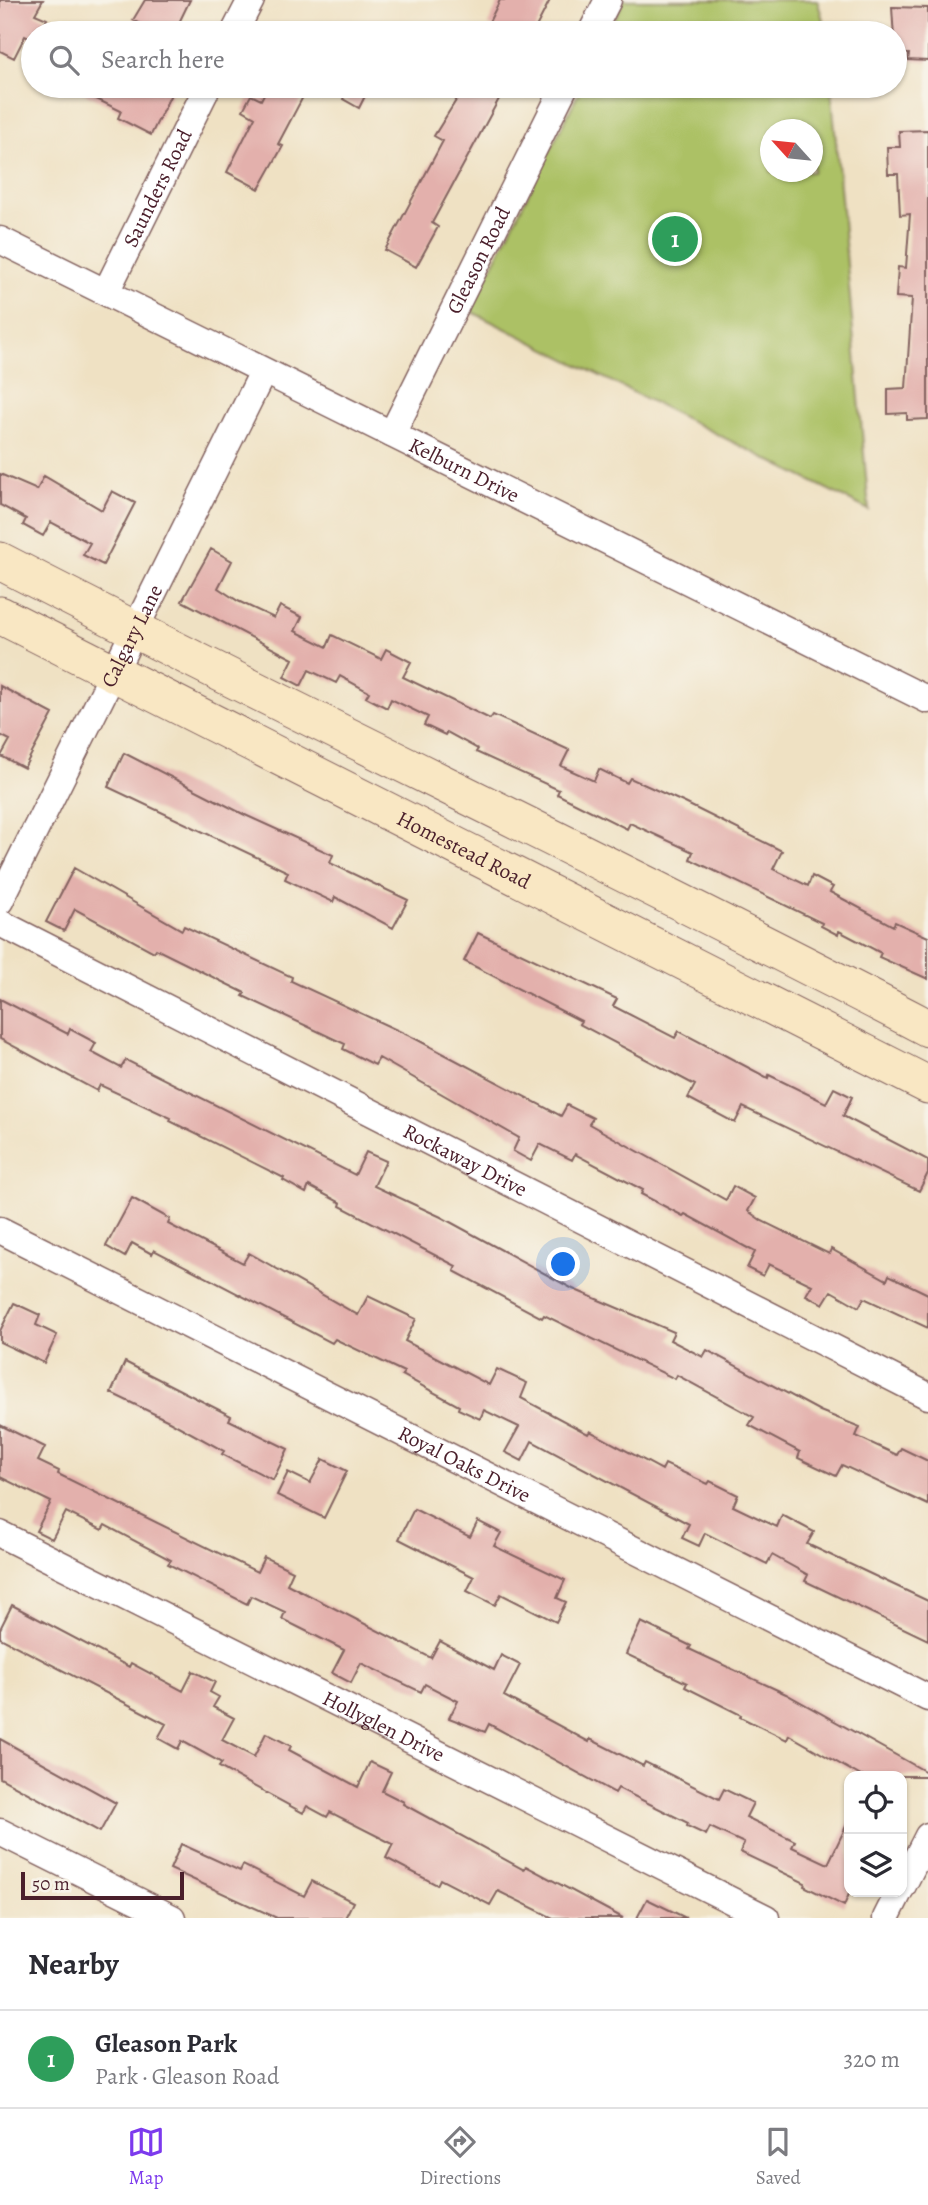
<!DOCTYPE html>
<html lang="en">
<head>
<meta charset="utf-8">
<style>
	body { margin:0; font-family:Alegreya,serif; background:#f7f7f7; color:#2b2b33 }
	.controls { position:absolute; right:21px; bottom:21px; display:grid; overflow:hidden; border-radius:14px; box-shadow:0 2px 5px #0004 }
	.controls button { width:63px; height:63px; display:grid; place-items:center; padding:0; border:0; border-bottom:2px solid #e1e1e2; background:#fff; color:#2b2b33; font:35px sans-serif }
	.compass { position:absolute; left:760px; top:119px; width:63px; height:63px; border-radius:50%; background:#fff; box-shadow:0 2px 5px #0004; rotate:297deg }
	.scale { position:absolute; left:21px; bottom:18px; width:163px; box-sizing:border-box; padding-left:7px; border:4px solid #4a1f2b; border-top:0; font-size:19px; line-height:24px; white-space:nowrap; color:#4a1f2b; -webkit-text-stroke:5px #f7f3e8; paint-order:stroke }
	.you { position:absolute; left:564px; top:1265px; width:24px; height:24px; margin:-18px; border:5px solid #fff; border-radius:50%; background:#1a73e8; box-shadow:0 0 0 10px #1a73e833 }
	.badge { display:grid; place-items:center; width:46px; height:46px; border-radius:50%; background:#7c3aed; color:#fff; font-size:23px; font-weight:700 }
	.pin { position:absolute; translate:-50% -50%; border:4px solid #fff; box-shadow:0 2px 7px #0006 }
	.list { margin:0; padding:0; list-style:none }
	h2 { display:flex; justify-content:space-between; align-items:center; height:91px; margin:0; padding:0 28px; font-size:30px }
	h2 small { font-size:23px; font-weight:400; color:#7c7c81 }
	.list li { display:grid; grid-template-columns:46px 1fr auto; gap:21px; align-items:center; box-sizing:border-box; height:98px; padding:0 28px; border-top:2px solid #e1e1e2 }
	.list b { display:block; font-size:26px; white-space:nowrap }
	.list p { margin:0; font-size:23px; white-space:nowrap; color:#7c7c81 }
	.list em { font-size:23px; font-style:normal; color:#7c7c81 }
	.icon { flex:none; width:38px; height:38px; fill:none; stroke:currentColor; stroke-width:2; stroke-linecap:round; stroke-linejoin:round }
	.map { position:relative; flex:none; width:928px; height:1918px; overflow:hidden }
	.search { position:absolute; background:#fff; box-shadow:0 2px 5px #0004; left:21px; right:21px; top:21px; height:77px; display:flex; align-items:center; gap:18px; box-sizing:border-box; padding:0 24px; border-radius:38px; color:#7c7c81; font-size:26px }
	.sheet { height:189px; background:#fff }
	nav { display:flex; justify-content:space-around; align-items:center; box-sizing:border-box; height:98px; border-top:2px solid #e1e1e2; background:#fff; font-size:19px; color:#7c7c81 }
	nav a { display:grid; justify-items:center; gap:4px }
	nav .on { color:#7c3aed }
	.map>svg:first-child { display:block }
	.green { fill:#acc165; stroke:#7b7048; stroke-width:2; fill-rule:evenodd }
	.building { fill:#e3b0ac }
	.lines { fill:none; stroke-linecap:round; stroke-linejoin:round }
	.street-casing { stroke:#846360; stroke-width:29 }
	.secondary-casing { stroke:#846360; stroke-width:39 }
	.street { stroke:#fff; stroke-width:26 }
	.secondary { stroke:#f9e7c3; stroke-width:37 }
	.labels { text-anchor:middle; stroke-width:6; stroke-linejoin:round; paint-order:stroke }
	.street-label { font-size:21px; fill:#4a1f2b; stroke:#f7f3e8 }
</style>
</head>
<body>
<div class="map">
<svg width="928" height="1918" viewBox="0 0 928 1918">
	<rect width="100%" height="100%" fill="#f7f3e8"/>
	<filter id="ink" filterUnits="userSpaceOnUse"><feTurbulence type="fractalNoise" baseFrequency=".0143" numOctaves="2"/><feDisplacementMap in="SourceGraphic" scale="14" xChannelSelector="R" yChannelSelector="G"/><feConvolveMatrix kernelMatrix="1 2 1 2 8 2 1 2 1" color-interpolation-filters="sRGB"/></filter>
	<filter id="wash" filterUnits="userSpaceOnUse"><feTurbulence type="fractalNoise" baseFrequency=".00686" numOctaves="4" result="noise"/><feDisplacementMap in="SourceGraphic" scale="28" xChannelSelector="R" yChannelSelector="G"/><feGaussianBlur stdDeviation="1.57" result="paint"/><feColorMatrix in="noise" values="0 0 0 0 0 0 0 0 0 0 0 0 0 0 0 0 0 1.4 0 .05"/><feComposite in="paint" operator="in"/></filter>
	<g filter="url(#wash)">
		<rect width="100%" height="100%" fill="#efe1c3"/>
		<path class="green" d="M 624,0 L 817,0 L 827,33 L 608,33 Z
			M 582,86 L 831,86 L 869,510 L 470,311 ZM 771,130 L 813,130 L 813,172 L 771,172 Z"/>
		<g id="blocks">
			<path class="building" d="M 0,0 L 43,0 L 35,14 L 47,19 L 41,33 L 33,33 L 33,40 L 25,36 L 14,58 L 0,51 Z
				M 145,0 L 190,0 L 174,33 L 138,33 L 143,25 L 133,20 Z
				M 500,0 L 550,0 L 533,33 L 506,33 L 488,24 Z
				M 892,7 L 928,8 L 928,61 L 908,60 L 909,54 L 895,54 Z
				M 70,86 L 175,86 L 151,135 L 118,118 L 121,111 Z
				M 268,86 L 291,86 L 305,93 L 278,144 L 283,146 L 259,189 L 227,172 L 255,117 L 243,110 L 251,95 L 261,100 Z
				M 349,86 L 370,86 L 359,108 L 343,99 Z
				M 465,86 L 506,86 L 432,223 L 438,227 L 416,267 L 385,250 L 443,141 L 434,136 Z
				M 928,130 L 928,419 L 907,420 L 907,413 L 888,414 L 888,389 L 906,388 L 912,298 L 896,297 L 898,267 L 906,268 L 910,214 L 900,215 L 898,174 L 888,174 L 887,147 L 900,147 L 899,131 Z
				M 0,474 L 37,490 L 44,476 L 102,510 L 112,491 L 135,503 L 103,565 L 83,555 L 90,543 L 51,522 L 43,536 L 23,525 L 26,519 L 0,505 Z
				M 211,549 L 232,561 L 218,588 L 238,601 L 274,618 L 280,606 L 302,617 L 295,631 L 327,647 L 332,635 L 381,659 L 386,649 L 411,662 L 403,677 L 490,719 L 493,715 L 569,750 L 561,766 L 594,781 L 599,769 L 627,783 L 630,778 L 685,803 L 782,851 L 773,869 L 808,886 L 812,876 L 833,887 L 830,892 L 893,926 L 895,922 L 928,937 L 928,979 L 879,957 L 881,953 L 839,931 L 838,935 L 821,926 L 822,923 L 690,859 L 693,852 L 630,823 L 627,829 L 557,794 L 559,790 L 476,752 L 478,749 L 447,732 L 445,735 L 424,725 L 428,717 L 391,699 L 387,708 L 366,697 L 369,692 L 340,676 L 336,683 L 309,670 L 301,686 L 284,677 L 293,659 L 182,601 Z
				M 0,686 L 53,714 L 24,768 L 1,756 L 10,740 L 0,735 Z
				M 124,753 L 243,814 L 333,855 L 330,863 L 408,900 L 393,928 L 335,897 L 333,902 L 285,879 L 288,872 L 108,787 Z
				M 74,868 L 182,930 L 184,926 L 292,977 L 291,981 L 414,1038 L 561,1116 L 567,1105 L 593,1118 L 589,1124 L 726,1200 L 733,1186 L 755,1198 L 748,1211 L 762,1221 L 829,1254 L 831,1249 L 887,1280 L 889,1275 L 928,1294 L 928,1328 L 864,1298 L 859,1307 L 831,1291 L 823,1304 L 806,1295 L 812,1285 L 769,1264 L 763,1276 L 747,1268 L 755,1252 L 685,1214 L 683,1216 L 641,1194 L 643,1190 L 575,1154 L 572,1160 L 540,1144 L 531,1161 L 513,1151 L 519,1138 L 379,1058 L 375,1065 L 343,1049 L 345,1044 L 243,996 L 245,993 L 156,949 L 154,952 L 75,909 L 64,931 L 46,922 Z
				M 478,933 L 617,999 L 613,1006 L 675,1038 L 679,1031 L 768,1078 L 769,1075 L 826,1103 L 834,1088 L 852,1097 L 843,1116 L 928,1160 L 928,1173 L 919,1191 L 743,1107 L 735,1123 L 688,1098 L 695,1085 L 579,1024 L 581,1021 L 464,961 Z
				M 0,999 L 68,1034 L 70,1029 L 96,1043 L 91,1052 L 121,1068 L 126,1060 L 355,1175 L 366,1152 L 386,1161 L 374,1186 L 441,1217 L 573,1289 L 674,1332 L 670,1340 L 703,1357 L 707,1350 L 820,1411 L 860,1427 L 856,1436 L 897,1455 L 901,1448 L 928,1461 L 928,1505 L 842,1465 L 836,1476 L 798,1458 L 800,1452 L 749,1425 L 754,1417 L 677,1375 L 675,1379 L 544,1315 L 542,1318 L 454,1271 L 456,1266 L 340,1206 L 341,1203 L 309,1186 L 306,1193 L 283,1180 L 284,1178 L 170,1121 L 171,1118 L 100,1085 L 97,1091 L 0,1039 Z
				M 132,1198 L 170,1219 L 168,1224 L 243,1263 L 249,1253 L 358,1315 L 368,1296 L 416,1319 L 405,1341 L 489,1385 L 497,1369 L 527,1383 L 521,1398 L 588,1434 L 590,1431 L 662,1470 L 665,1464 L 708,1484 L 710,1481 L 738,1495 L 733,1506 L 777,1527 L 782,1515 L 814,1532 L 807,1544 L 928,1601 L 928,1640 L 805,1581 L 808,1575 L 772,1555 L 767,1564 L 705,1533 L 699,1546 L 682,1538 L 689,1524 L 532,1441 L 522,1461 L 505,1452 L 519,1427 L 484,1410 L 480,1419 L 458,1409 L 459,1406 L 402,1375 L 404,1372 L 335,1339 L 332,1343 L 154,1250 L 152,1254 L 132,1243 L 125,1257 L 106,1246 Z
				M 14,1303 L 40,1315 L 36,1325 L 57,1335 L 44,1363 L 0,1342 L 0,1331 Z
				M 125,1362 L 231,1416 L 229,1420 L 288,1449 L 273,1480 L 222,1454 L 224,1451 L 169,1421 L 111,1393 Z
				M 0,1425 L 45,1447 L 38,1461 L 59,1471 L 58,1474 L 257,1572 L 264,1557 L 293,1571 L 287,1584 L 431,1658 L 440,1641 L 494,1670 L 501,1655 L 520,1665 L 504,1696 L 589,1742 L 590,1739 L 643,1766 L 645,1762 L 719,1799 L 724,1789 L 753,1803 L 746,1817 L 795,1841 L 792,1847 L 828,1864 L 849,1820 L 849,1894 L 844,1906 L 804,1886 L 805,1883 L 740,1852 L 744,1843 L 710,1827 L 706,1835 L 687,1826 L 688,1823 L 618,1788 L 615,1793 L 489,1724 L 485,1732 L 449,1718 L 458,1701 L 425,1684 L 421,1692 L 361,1663 L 351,1683 L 332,1673 L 344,1650 L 282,1619 L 285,1612 L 251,1596 L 247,1604 L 168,1564 L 171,1560 L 105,1525 L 102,1530 L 66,1512 L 52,1539 L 36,1531 L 51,1502 L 0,1477 Z
				M 323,1459 L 347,1471 L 324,1518 L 277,1495 L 288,1472 L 310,1483 Z
				M 414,1509 L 470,1537 L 478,1521 L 501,1533 L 494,1546 L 565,1580 L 557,1598 L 566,1602 L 556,1622 L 501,1594 L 495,1605 L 467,1591 L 474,1577 L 399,1539 Z
				M 12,1605 L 129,1667 L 131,1663 L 183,1691 L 193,1671 L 215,1682 L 210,1692 L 219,1697 L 213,1707 L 234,1718 L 222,1740 L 254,1757 L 266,1733 L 291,1746 L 289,1750 L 358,1787 L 370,1762 L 391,1772 L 382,1791 L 404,1802 L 403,1804 L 524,1870 L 526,1866 L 623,1918 L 553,1918 L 498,1891 L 490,1905 L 440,1879 L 437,1885 L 386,1858 L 393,1844 L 330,1812 L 327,1817 L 307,1806 L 303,1813 L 219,1767 L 222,1763 L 182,1741 L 178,1749 L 158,1738 L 166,1724 L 0,1638 L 0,1629 Z
				M 641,1622 L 691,1646 L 689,1649 L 786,1694 L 928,1773 L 928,1776 L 861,1776 L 789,1735 L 787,1740 L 740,1717 L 741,1715 L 685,1687 L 687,1683 L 626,1654 Z
				M 0,1739 L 116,1803 L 100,1832 L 0,1778 Z
				M 181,1844 L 240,1871 L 243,1865 L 304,1896 L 312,1881 L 353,1902 L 345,1918 L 277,1918 L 170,1869 Z
				M 647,1899 L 686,1918 L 637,1918 Z"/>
		</g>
	</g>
	<g filter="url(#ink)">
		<use href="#blocks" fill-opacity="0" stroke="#846360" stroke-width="2"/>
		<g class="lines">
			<defs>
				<g id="street">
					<path d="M 234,33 L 251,0"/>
					<path d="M 591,33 L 608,0"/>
					<path id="s1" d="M 0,240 L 928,700"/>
					<path id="s2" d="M 106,292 L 208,86"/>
					<path id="s3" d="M 392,434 L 565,86"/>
					<path id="s4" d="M 0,901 L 263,372"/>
					<path id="s5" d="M 0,923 L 928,1396"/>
					<path id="s6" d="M 0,1230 L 928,1698"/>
					<path id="s7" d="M 0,1534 L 766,1918"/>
					<path d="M 0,1832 L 172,1918"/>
					<path d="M 902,1887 L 928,1836"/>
					<path d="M 886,1918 L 899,1892"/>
				</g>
				<g id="secondary">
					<path d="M 0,561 C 308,720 621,868 928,1028"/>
					<path id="s8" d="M 0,615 L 928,1085"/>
				</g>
			</defs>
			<use href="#street" class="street-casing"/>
			<use href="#secondary" class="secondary-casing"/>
			<use href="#street" class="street"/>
			<use href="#secondary" class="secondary"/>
		</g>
	</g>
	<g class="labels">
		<g class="street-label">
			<text dy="7" stroke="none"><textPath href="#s2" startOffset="116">Saunders Road</textPath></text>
			<text dy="7" stroke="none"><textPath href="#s3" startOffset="194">Gleason Road</textPath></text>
			<text dy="7" stroke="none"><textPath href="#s1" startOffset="518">Kelburn Drive</textPath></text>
			<text dy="7" stroke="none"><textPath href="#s4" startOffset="296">Calgary Lane</textPath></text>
			<text dy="7" stroke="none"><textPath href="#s8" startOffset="520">Homestead Road</textPath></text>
			<text dy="7" stroke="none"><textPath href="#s5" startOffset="522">Rockaway Drive</textPath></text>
			<text dy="7" stroke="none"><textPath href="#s6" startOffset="520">Royal Oaks Drive</textPath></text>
			<text dy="7" stroke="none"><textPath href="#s7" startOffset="429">Hollyglen Drive</textPath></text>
		</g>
	</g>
</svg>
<div class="controls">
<button><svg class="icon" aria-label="locate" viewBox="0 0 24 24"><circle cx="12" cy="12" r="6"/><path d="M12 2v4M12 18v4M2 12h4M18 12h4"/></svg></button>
<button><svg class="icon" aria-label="layers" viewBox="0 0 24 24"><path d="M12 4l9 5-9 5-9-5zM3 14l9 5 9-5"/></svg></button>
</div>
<svg class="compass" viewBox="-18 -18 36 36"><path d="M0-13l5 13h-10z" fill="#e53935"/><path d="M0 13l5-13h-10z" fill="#7c7c81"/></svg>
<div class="scale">50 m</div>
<div class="you"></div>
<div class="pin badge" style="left:675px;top:239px;background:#2e9e5b">1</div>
<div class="search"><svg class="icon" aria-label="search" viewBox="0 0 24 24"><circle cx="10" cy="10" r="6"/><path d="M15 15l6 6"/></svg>Search here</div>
</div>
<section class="sheet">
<h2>Nearby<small></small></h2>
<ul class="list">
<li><span class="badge" style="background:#2e9e5b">1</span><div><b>Gleason Park</b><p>Park · Gleason Road</p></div><em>320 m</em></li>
</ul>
</section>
<nav>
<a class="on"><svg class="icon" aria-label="map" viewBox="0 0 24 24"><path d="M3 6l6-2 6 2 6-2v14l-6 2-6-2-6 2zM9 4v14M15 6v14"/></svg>Map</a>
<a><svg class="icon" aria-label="directions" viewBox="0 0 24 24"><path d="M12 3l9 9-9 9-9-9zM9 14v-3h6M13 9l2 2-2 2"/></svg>Directions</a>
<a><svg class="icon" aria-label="saved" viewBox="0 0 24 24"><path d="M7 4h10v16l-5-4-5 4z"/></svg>Saved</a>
</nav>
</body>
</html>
